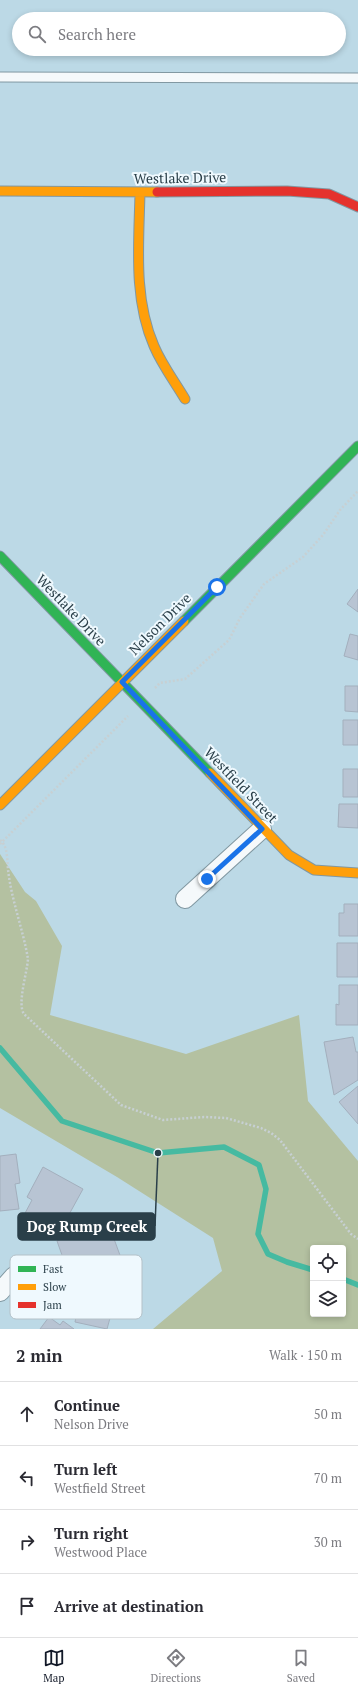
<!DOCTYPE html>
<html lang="en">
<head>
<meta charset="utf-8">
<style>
	body { margin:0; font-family:"PT Serif",serif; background:#f7f7f7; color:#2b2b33 }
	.controls { position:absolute; right:12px; bottom:12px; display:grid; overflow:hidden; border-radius:4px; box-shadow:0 2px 6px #0003 }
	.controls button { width:36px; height:36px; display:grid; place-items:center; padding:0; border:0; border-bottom:1px solid #e1e1e2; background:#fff; color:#2b2b33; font:20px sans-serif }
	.stop { position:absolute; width:12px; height:12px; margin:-9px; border:3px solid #1a73e8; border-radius:50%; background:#fff }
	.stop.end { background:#1a73e8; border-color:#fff; box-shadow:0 1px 4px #0008 }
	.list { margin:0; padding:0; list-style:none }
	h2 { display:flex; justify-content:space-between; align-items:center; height:52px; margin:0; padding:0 16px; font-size:17px }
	h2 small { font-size:13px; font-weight:400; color:#7c7c81 }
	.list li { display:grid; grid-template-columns:26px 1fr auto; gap:12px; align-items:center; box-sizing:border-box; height:64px; padding:0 16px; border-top:1px solid #e1e1e2 }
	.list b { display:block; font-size:15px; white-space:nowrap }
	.list p { margin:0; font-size:13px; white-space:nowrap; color:#7c7c81 }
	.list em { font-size:13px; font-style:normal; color:#7c7c81 }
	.icon { flex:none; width:22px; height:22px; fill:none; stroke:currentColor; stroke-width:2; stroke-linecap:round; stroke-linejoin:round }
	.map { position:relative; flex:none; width:358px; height:1329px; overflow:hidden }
	.search { position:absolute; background:#fff; box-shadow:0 2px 6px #0003; left:12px; right:12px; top:12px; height:44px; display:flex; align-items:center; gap:10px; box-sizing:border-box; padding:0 14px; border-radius:22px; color:#7c7c81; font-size:15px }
	.sheet { height:308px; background:#fff }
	nav { display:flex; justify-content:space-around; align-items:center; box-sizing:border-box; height:56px; border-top:1px solid #e1e1e2; background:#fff; font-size:11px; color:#7c7c81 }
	nav a { display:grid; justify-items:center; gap:2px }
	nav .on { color:#111827 }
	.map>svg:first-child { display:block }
	.green { fill:#b4c1a1; fill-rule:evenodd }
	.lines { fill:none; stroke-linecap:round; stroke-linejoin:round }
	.stream { stroke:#46baa1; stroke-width:5.5 }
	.building { fill:#b8c4d3; stroke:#a3afbd }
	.lane-casing { stroke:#8198a2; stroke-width:11 }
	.street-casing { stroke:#8198a2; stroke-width:20 }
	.fast-casing { stroke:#8198a2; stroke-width:11 }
	.slow-casing { stroke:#8198a2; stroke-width:11 }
	.jam-casing { stroke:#8198a2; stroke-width:11 }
	.path { stroke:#c7d0d3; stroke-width:2.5; stroke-dasharray:2 2; stroke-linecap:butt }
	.lane { stroke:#f5f9fb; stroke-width:9 }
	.street { stroke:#f5f9fb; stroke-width:18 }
	.fast { stroke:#30b455; stroke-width:9 }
	.slow { stroke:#ff9f0a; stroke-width:9 }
	.jam { stroke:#e5322d; stroke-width:9 }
	.route { stroke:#1a73e8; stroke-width:5 }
	.labels { text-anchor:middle; stroke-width:4; stroke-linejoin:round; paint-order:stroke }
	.street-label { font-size:14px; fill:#2a3f49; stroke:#eff9fe }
	.key { fill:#eff9fe; stroke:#b4c1c8; stroke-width:1 }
	.key-label { font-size:11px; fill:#2a3f49 }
	.leader { fill:none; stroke:#2a3f49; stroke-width:1.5 }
	.callout-dot { fill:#2a3f49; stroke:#eff9fe; stroke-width:1.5 }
	.callout { fill:#2a3f49; stroke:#2a3f49; stroke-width:1.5 }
	.callout-label { font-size:15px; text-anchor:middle; font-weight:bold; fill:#fff }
</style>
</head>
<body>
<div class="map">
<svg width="358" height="1329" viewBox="0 0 358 1329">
	<rect width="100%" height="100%" fill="#bcd9e6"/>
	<path class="green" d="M 0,854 L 25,892 L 36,901 L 62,946 L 50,1015 L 186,1054 L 299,1015 L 308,1101 L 358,1161 L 358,1329 L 153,1329 L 222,1271 L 213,1238 L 117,1177 L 0,1108 ZM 313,1248 L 343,1248 L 343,1314 L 313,1314 Z"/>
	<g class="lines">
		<path class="stream" d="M 0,1048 L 62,1121 L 158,1153 L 224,1147 L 259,1165 L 266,1189 L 258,1234 L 268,1254 L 287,1262 L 313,1270
			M 343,1279 L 358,1285"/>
	</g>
	<path class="building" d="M 358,589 L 358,612 L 347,604 Z
		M 350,634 L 358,636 L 358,660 L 344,656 Z
		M 345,686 L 358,686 L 358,712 L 345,711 Z
		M 343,720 L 358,720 L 358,745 L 343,745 Z
		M 343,769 L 358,769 L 358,797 L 343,797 Z
		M 339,804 L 358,804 L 358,828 L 338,827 Z
		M 344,904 L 358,904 L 358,936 L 339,936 L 339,913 L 344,913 Z
		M 337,943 L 358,943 L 358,977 L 337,977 Z
		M 339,985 L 358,985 L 358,1025 L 336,1025 L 336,1004 L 339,1005 Z
		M 353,1037 L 356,1052 L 358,1052 L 358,1080 L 334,1095 L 324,1042 Z
		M 358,1086 L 358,1124 L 339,1102 Z
		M 16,1154 L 20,1183 L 15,1184 L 19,1209 L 0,1211 L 0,1156 Z
		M 43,1167 L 83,1189 L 66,1220 L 63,1218 L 54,1234 L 23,1217 L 32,1200 L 27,1197 Z
		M 106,1217 L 121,1258 L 82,1271 L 81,1268 L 68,1272 L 57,1241 L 66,1237 L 64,1232 Z
		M 68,1279 L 85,1283 L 86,1280 L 118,1289 L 107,1329 L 75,1322 L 76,1317 L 59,1313 Z
		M 49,1317 L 60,1325 L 63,1321 L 74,1329 L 40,1329 Z"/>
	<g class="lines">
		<defs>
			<path id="lane" d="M 0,77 L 358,78"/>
			<path id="street" d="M 185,899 L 262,829
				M 0,1292 L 14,1276"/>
			<path id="fast" d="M 0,556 L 210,773
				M 184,621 L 358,446"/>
			<path id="slow" d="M 0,191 L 157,192
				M 140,192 C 139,243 133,298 154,346 C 162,365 175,382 185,399
				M 210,773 L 289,855 L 314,870 L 358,873
				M 0,805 L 184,621"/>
			<path id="jam" d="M 157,192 L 287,191 L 329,194 L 358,207"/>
		</defs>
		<use href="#lane" class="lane-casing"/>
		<use href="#street" class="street-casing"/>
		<use href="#fast" class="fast-casing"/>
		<use href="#slow" class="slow-casing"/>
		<use href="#jam" class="jam-casing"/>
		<path class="path" d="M 155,688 L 160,683 L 185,679 L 229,640 L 240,618 L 264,584 L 303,557 L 323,535 L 340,510 L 358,491
			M 0,840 C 8,846 7,860 8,869 C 11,899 23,929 28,959 C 27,973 17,1004 24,1014 L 121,1105 L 163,1120 L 204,1117 L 226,1118 L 261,1128 L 271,1133 L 280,1140 L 351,1234 L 358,1239
			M 0,844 L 128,716"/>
		<use href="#lane" class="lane"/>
		<use href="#street" class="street"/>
		<use href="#fast" class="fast"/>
		<use href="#slow" class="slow"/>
		<use href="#jam" class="jam"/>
	</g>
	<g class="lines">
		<path class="route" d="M 207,879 L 262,829 L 122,682 L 217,587"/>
	</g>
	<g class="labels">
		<g class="street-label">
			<text transform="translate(180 178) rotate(-1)" y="5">Westlake Drive</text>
			<text transform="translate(71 610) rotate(46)" y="5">Westlake Drive</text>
			<text transform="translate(160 624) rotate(-45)" y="5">Nelson Drive</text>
			<text transform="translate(241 785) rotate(46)" y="5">Westfield Street</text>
		</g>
	</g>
	<rect x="10" y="1255" width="132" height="64" rx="6" class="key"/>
	<rect x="18" y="1266" width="18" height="6" fill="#30b455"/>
	<rect x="18" y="1284" width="18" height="6" fill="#ff9f0a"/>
	<rect x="18" y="1302" width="18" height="6" fill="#e5322d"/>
	<g class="key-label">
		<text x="43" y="1273">Fast</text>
		<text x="43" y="1291">Slow</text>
		<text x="43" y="1309">Jam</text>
	</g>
	<path class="leader" d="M158 1153L155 1226"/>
	<circle class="callout-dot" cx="158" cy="1153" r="4"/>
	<rect class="callout" x="18" y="1213" width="137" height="27" rx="4"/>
	<g class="callout-label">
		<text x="87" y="1232">Dog Rump Creek</text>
	</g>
</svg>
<div class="controls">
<button><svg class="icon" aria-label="locate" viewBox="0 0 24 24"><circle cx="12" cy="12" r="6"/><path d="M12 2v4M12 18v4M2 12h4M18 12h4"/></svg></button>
<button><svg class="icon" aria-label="layers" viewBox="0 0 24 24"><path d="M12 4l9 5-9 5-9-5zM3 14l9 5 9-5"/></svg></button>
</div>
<div class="stop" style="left:217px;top:587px"></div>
<div class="stop end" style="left:207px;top:879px"></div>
<div class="search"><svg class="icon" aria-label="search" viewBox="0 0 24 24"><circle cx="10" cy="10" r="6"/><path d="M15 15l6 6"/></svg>Search here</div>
</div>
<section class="sheet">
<h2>2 min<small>Walk · 150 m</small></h2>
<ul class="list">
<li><svg class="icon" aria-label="ahead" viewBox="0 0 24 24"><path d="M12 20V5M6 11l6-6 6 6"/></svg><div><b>Continue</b><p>Nelson Drive</p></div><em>50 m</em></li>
<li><svg class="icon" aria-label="left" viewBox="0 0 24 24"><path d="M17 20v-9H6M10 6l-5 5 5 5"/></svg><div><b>Turn left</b><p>Westfield Street</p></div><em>70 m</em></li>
<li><svg class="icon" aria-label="right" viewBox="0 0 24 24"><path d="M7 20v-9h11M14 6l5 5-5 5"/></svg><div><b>Turn right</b><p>Westwood Place</p></div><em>30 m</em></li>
<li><svg class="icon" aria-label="arrive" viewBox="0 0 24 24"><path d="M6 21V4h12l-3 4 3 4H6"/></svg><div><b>Arrive at destination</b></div></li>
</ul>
</section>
<nav>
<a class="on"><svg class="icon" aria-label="map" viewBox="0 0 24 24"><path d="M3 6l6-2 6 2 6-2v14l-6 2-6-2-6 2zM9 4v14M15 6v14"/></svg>Map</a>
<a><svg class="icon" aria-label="directions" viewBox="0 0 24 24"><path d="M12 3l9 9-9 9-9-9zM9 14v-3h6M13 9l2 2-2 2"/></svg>Directions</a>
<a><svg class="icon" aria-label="saved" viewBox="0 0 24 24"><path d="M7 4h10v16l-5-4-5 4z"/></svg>Saved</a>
</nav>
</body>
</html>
